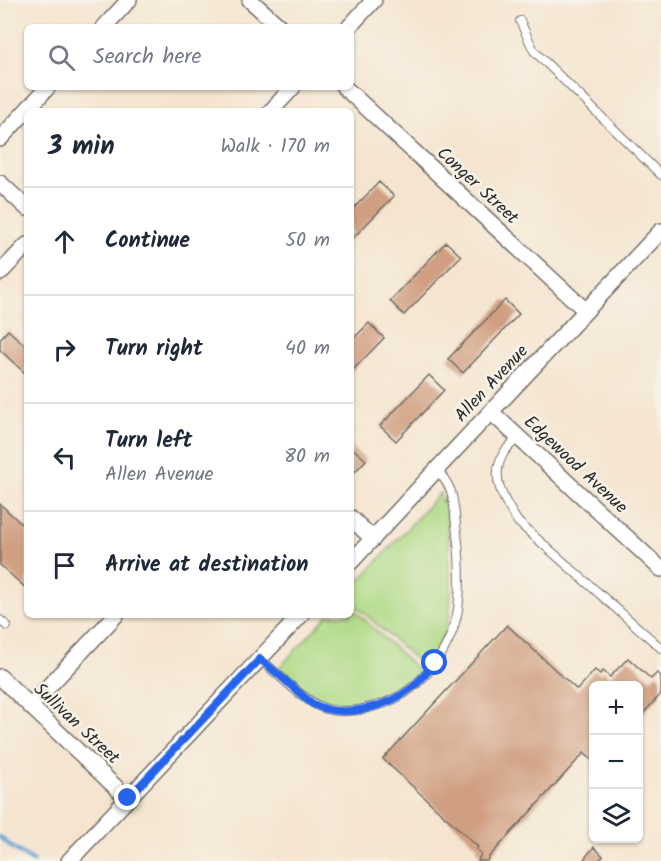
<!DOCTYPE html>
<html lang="en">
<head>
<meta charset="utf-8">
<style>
	body { margin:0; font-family:Kalam,sans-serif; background:#f6f6f7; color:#1f2937 }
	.controls { position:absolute; right:18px; bottom:18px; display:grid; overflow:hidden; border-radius:9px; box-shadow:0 2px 4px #0004 }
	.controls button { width:54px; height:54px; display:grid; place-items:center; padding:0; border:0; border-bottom:2px solid #e0e1e3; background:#fff; color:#1f2937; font:30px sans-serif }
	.stop { position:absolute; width:18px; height:18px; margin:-14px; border:4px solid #2563eb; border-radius:50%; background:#fff }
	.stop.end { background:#2563eb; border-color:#fff; box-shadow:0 2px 6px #0008 }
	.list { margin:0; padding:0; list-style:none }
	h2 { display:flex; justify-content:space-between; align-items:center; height:78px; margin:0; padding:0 24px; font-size:26px }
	h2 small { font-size:20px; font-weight:400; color:#747a83 }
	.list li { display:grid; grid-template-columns:39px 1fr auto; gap:18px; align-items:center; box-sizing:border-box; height:108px; padding:0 24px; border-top:2px solid #e0e1e3 }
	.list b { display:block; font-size:22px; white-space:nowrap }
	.list p { margin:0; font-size:20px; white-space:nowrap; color:#747a83 }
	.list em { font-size:20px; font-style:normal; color:#747a83 }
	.icon { flex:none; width:33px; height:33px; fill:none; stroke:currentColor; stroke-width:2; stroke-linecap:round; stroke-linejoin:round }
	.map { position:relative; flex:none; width:661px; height:861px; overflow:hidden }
	.search { position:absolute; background:#fff; box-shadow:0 2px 4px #0004; left:24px; top:24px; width:330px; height:66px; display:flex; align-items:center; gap:15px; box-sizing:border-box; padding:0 21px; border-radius:9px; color:#747a83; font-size:22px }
	.panel { position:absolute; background:#fff; box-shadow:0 2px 4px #0004; left:24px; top:108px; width:330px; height:510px; border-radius:9px }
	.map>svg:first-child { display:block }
	.green { fill:#afda86; stroke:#6d8258; stroke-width:1.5 }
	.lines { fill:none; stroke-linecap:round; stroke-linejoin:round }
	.stream { stroke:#60a2d4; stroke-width:4.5 }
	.building { fill:#d09f81 }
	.service-casing { stroke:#726c65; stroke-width:10 }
	.minor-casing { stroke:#726c65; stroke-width:18 }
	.service { stroke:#fff; stroke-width:8 }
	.minor { stroke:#fff; stroke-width:15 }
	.route { stroke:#2563eb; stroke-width:8 }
	.labels { text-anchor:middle; stroke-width:5; stroke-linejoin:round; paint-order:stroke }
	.street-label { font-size:18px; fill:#2b2b2b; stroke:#f7f3e8 }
</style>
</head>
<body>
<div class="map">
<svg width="661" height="861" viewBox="0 0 661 861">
	<rect width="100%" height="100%" fill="#f7f3e8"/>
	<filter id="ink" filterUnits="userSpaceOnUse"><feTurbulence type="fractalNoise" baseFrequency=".0167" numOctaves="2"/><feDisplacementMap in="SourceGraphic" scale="12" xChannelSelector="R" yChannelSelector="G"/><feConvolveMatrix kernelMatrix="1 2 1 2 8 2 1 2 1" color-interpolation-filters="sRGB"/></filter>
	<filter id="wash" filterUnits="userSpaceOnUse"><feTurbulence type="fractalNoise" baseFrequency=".008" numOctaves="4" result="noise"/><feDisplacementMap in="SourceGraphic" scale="24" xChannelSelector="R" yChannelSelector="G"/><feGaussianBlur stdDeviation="1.35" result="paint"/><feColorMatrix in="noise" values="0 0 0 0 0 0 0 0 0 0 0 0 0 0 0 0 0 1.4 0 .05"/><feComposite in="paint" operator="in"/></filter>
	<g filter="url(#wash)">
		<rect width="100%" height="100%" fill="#f5e5d0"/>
		<path class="green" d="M 440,493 L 441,502 L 446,496 L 451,589 L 450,613 L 445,632 L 436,651 L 424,667 L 352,602 L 351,600 L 351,590 Z
			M 351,607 L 419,671 C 397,696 381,701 348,703 C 339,704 328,704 320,700 C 305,693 292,679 279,668 L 328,615 L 351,615 Z"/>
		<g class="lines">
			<path class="stream" d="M 0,837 L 10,846 L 33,861"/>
		</g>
		<g id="blocks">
			<path class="building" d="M 379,182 L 394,196 L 351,240 L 351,211 Z
				M 446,242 L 461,256 L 404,315 L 390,301 Z
				M 505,300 L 519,314 L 463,373 L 448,359 Z
				M 369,323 L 384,338 L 351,372 L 351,341 Z
				M 8,330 L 27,347 L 27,375 L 0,350 L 0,339 Z
				M 429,375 L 444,390 L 396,441 L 380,426 Z
				M 351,447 L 366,460 L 351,476 Z
				M 0,504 L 27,529 L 27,589 L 0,565 Z
				M 507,625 L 577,690 L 595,670 L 600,674 L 603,671 L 610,677 L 628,658 L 651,679 L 657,673 L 661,676 L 661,694 L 638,719 L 638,686 L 594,686 L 594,762 L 584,753 L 489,857 L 487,861 L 478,861 L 481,854 L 476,849 L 478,847 L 383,759 Z
				M 594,847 L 603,856 L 598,861 L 587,861 L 584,859 Z"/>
		</g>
	</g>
	<g filter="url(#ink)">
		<use href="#blocks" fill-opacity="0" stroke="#726c65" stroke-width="1.5"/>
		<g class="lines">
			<defs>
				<path id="service" d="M 520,21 L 534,51 L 661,175
					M 518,437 C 514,442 509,446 505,451 C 488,476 504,501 518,522 L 661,648
					M 0,620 L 7,626
					M 260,659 C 276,672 303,700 321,707 C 337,714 359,711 375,706 C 416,696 448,656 457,615 C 462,589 460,560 457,533 C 455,520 455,505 451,492 C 449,484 442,476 437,469"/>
				<path id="minor" d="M 250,0 L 280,27
					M 104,27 L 129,0
					M 349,27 L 374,0
					M 344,87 L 586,311
					M 271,111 L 293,87
					M 0,139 L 48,87
					M 0,183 L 27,208
					M 0,273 L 27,245
					M 491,412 L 661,569
					M 351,518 L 373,539
					M 351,562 L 437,469 L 661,231
					M 0,677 L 127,798
					M 30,706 L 116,615
					M 69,861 L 301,615"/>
			</defs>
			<use href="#service" class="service-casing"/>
			<use href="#minor" class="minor-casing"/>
			<use href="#service" class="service"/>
			<use href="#minor" class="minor"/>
		</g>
	</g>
	<g class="lines" filter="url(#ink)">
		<path class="route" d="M 128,798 L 260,659 C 272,669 284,679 295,689 C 301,694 307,700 313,704 C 343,720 388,707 413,687 C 421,680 428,671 435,663"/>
	</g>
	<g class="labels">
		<g class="street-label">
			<text transform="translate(478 185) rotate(43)" y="6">Conger Street</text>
			<text transform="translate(491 383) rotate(-47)" y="6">Allen Avenue</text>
			<text transform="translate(576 464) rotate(43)" y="6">Edgewood Avenue</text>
			<text transform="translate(77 723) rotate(43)" y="6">Sullivan Street</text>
		</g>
	</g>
</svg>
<div class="controls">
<button>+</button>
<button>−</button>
<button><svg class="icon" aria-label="layers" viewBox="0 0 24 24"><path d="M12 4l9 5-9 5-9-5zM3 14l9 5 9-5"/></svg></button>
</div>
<div class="stop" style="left:435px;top:663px"></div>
<div class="stop end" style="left:128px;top:798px"></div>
<div class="search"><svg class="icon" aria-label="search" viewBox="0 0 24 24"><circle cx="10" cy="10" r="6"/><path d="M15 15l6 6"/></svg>Search here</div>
<section class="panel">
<h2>3 min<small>Walk · 170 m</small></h2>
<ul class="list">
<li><svg class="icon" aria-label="ahead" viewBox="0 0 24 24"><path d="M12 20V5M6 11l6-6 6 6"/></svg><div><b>Continue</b></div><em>50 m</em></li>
<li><svg class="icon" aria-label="right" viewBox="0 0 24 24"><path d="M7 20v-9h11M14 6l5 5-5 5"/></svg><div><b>Turn right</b></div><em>40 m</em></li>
<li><svg class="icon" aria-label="left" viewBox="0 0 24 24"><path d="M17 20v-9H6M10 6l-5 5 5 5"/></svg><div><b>Turn left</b><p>Allen Avenue</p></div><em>80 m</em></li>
<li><svg class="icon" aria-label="arrive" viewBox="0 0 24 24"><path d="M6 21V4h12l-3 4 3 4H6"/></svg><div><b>Arrive at destination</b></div></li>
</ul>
</section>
</div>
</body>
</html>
